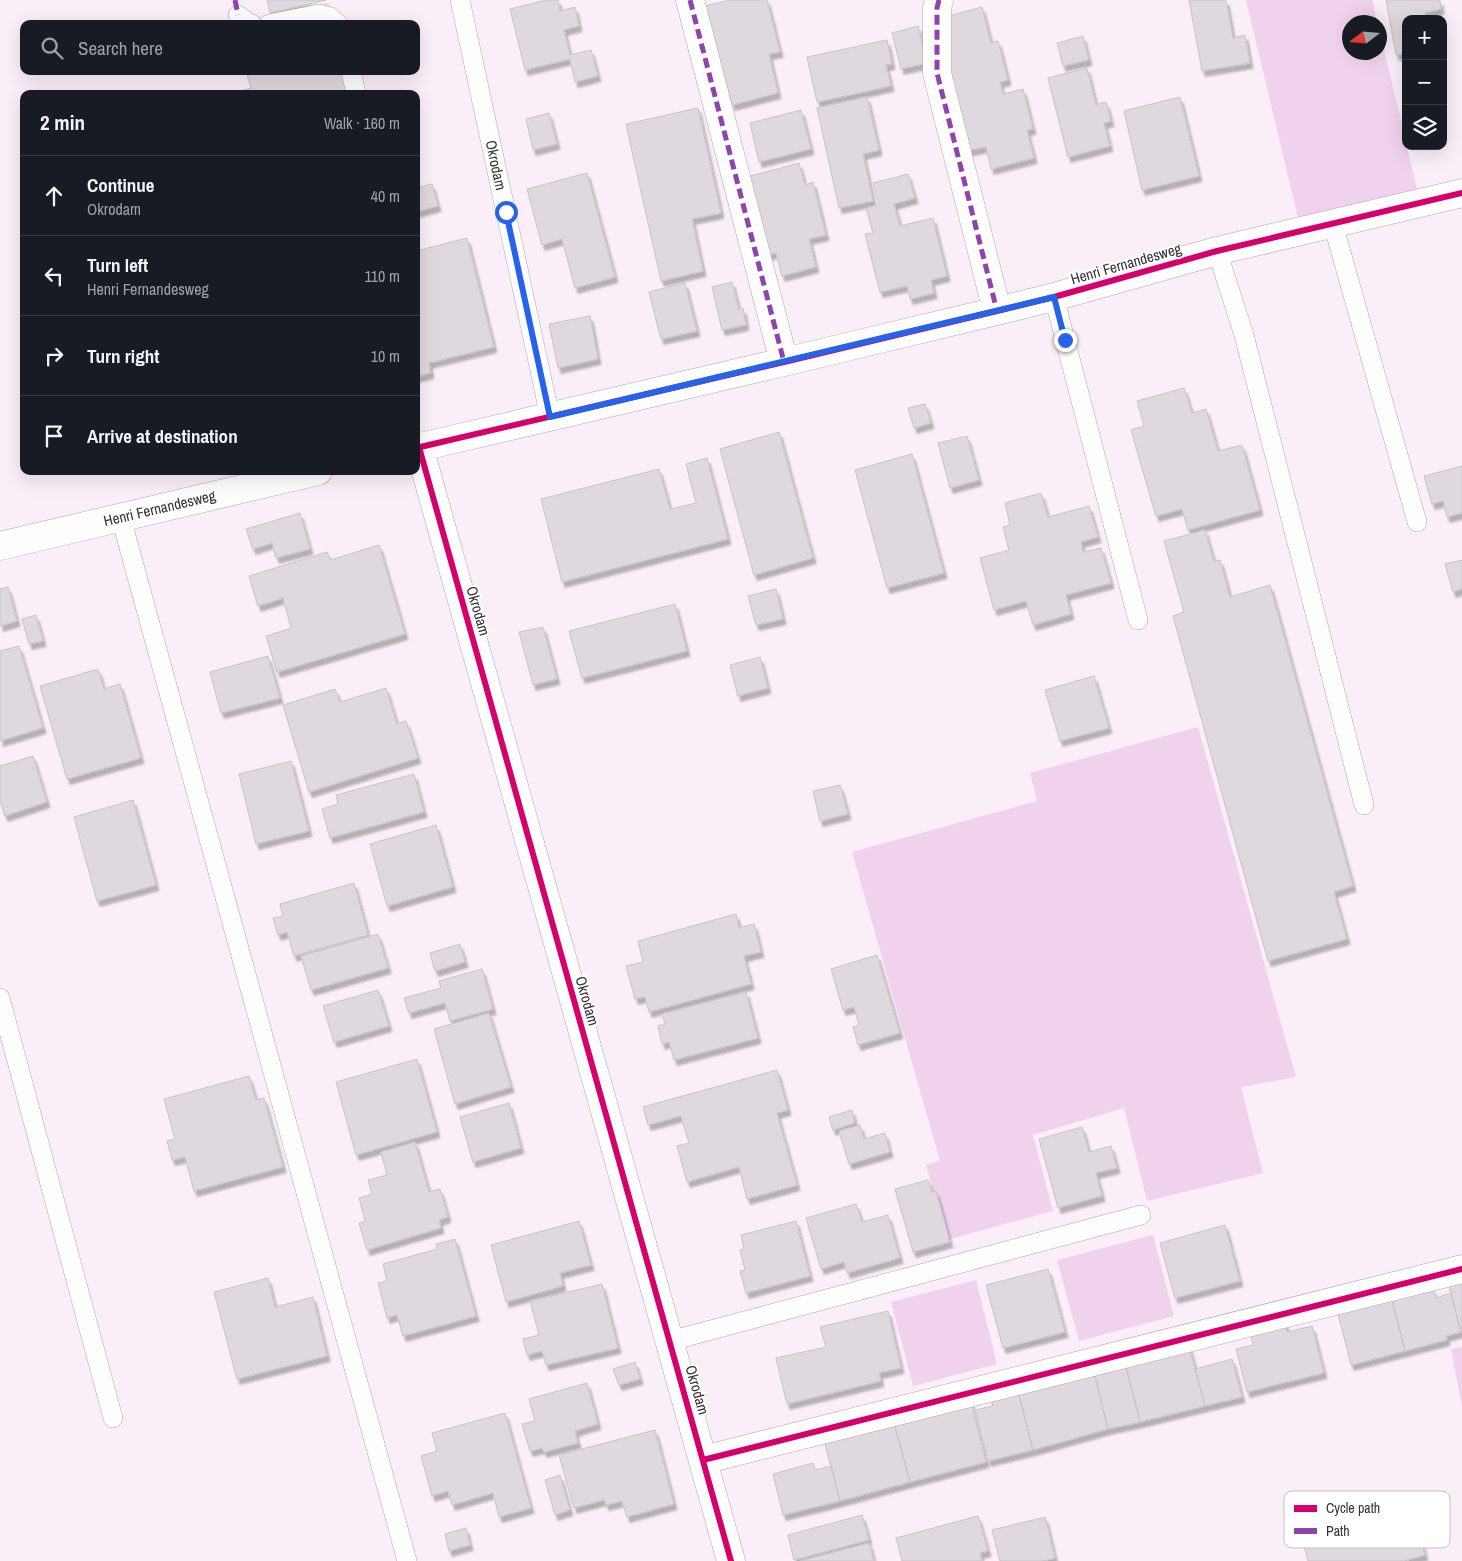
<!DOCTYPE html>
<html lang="en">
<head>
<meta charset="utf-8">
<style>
	body { margin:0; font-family:"Archivo Narrow",sans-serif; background:#242831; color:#f1f3f6 }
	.controls { position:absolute; right:15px; top:15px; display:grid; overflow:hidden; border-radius:10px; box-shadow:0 5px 20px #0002 }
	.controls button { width:45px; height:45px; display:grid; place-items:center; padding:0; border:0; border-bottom:1px solid #363941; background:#171b24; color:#f1f3f6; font:25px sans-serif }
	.compass { position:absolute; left:1342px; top:15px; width:45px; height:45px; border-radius:50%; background:#171b24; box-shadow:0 5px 20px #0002; rotate:254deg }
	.stop { position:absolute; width:15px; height:15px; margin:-11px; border:4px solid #2563eb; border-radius:50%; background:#fff }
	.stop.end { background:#2563eb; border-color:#fff; box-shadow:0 1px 5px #0008 }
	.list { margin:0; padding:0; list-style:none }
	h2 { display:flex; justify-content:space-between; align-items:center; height:65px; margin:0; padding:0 20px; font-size:21px }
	h2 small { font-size:16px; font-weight:400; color:#9ea1a6 }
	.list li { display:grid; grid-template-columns:32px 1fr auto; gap:15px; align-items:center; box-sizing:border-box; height:80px; padding:0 20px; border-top:1px solid #363941 }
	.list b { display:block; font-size:19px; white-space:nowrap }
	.list p { margin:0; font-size:16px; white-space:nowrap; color:#9ea1a6 }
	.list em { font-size:16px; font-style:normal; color:#9ea1a6 }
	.icon { flex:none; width:28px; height:28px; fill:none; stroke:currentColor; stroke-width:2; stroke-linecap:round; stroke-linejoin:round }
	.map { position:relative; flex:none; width:1462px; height:1561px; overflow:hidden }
	.search { position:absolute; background:#171b24; box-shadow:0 5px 20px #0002; left:20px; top:20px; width:400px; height:55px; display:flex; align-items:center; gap:12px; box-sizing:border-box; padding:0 18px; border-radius:10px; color:#9ea1a6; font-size:19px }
	.panel { position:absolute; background:#171b24; box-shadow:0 5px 20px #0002; left:20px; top:90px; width:400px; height:385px; border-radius:10px }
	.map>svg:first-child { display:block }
	.green { fill:#f1d2ec }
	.building { fill:#e0d8df; stroke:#cac2c9; filter:url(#shadow) }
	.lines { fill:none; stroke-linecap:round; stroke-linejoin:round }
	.lane-casing { stroke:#aea6ad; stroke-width:20 }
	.street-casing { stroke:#aea6ad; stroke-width:29 }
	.secondary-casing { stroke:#aea6ad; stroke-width:29 }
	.lane { stroke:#fefdfe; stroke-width:19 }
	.street { stroke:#fefdfe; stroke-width:28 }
	.secondary { stroke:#fefdfe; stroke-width:28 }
	.quiet { stroke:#8e44ad; stroke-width:5; stroke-dasharray:10 5; stroke-linecap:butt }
	.cycleway-casing { stroke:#fff; stroke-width:9 }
	.cycleway { stroke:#d6006c; stroke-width:6 }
	.route { stroke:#2563eb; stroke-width:6 }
	.labels { text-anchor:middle; stroke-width:4; stroke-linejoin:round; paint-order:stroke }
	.street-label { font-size:15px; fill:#373036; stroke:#fff }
	.key { fill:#fff; stroke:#c3c1c3; stroke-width:1 }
	.key-label { font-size:14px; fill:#373036 }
</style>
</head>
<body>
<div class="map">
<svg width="1462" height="1561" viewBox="0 0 1462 1561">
	<defs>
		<filter id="shadow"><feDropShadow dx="3" dy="5.5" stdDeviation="1" flood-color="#0004"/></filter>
	</defs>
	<rect width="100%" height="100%" fill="#faeff8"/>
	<path class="green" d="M 1246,0 L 1372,0 L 1377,22 L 1350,22 L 1350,52 L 1380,52 L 1380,32 L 1417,189 L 1298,218 Z
		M 1198,727 L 1296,1077 L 1241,1087 L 1263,1173 L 1147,1201 L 1124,1108 L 1033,1135 L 1053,1211 L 946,1240 L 926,1165 L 940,1161 L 852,852 L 1037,801 L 1030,773 Z
		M 1153,1235 L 1174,1316 L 1079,1341 L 1057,1260 Z
		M 976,1280 L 997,1364 L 913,1386 L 891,1302 Z
		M 1462,1347 L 1462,1407 L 1451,1349 Z"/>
	<path class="building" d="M 267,0 L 326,0 L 270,13 Z
		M 546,0 L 558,0 L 560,11 L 575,7 L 579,26 L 564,30 L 570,55 L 591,50 L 598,76 L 575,82 L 570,59 L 525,70 L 510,9 Z
		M 730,0 L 767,0 L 780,52 L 769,54 L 778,93 L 732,105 L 705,6 Z
		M 1189,0 L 1226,0 L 1233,38 L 1245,35 L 1250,63 L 1202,71 Z
		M 1386,0 L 1440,0 L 1441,9 L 1425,13 L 1427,19 L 1406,19 L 1406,53 L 1396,55 Z
		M 982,7 L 991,43 L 998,41 L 1008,80 L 1000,82 L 1003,94 L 1023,89 L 1033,129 L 1027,130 L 1034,158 L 991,169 L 986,147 L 966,151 L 942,52 L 941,18 Z
		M 918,26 L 927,63 L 901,69 L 892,33 Z
		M 1083,36 L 1089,60 L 1063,66 L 1057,43 Z
		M 887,40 L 892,64 L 886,65 L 891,86 L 817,102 L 807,57 Z
		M 1087,68 L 1096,105 L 1106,102 L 1111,121 L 1104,123 L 1110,146 L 1068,157 L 1048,78 Z
		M 246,71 L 344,71 L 351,94 L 240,94 L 240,91 L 251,88 Z
		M 867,97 L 879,150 L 863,154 L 873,201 L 839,208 L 817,108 Z
		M 1180,97 L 1199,176 L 1142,190 L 1124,111 Z
		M 698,108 L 721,213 L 692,219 L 703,271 L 661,281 L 626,124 Z
		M 801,110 L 811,149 L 759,162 L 750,123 Z
		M 549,113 L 557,144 L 533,150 L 526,119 Z
		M 799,163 L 805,185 L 813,182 L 826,235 L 809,239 L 816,267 L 782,276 L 776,253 L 767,255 L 747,177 Z
		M 587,173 L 615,277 L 575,288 L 562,239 L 542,245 L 527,189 Z
		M 908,174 L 915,198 L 894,204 L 900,226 L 933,218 L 947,276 L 931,280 L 934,293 L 910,299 L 907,286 L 880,292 L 865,234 L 873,233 L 866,208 L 879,205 L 873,183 Z
		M 432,184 L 438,206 L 416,212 L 416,188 Z
		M 467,238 L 494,347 L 429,363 L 431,373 L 416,377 L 416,251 Z
		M 732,282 L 739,310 L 743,308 L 746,325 L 722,330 L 712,287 Z
		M 685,283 L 697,331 L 661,339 L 649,292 Z
		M 590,316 L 598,359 L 558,368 L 549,324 Z
		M 1184,388 L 1192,413 L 1206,409 L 1218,451 L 1242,445 L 1260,510 L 1188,530 L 1182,509 L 1156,516 L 1131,430 L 1144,426 L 1137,401 Z
		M 925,404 L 931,423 L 914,428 L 908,408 Z
		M 779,432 L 813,558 L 754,575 L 720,449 Z
		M 967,436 L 979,480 L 950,488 L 938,443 Z
		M 912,454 L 944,573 L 887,588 L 855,470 Z
		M 707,458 L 728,539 L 562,582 L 541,499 L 659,469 L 670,509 L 696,503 L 686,464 Z
		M 1462,466 L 1462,513 L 1447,517 L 1443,501 L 1432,504 L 1424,476 Z
		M 1041,493 L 1048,517 L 1089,506 L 1098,537 L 1081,542 L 1083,552 L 1101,548 L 1111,583 L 1066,595 L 1071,614 L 1033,625 L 1026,601 L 994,610 L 980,558 L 1009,550 L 1003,527 L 1010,525 L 1005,503 Z
		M 300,513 L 310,549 L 276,558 L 272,543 L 253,549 L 246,529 Z
		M 1205,530 L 1214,561 L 1220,560 L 1230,597 L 1270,585 L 1353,886 L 1334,892 L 1347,939 L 1268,961 L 1173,616 L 1184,612 L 1164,541 Z
		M 379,545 L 405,634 L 277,672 L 266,636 L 291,628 L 283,598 L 258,606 L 249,576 L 327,552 L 330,560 Z
		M 1462,560 L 1462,589 L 1453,592 L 1445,564 Z
		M 8,587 L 17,621 L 0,626 L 0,589 Z
		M 776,589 L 783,619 L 756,625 L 748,596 Z
		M 675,604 L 687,651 L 582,678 L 569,631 Z
		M 36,615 L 43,641 L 29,644 L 22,619 Z
		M 543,627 L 557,679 L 533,685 L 519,632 Z
		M 19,646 L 43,728 L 0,741 L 0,651 Z
		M 268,656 L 280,698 L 221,713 L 210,672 Z
		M 760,657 L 768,688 L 738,696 L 730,665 Z
		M 98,669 L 104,689 L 120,684 L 141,758 L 67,779 L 40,686 Z
		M 1094,676 L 1109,728 L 1060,741 L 1045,690 Z
		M 386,688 L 397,724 L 406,721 L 418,758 L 309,792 L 283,705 L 335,689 L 340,702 Z
		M 33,756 L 47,802 L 5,816 L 0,801 L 0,766 Z
		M 291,761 L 309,831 L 256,844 L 239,774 Z
		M 414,774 L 424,812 L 330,838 L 322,809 L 338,804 L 336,795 Z
		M 840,785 L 848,814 L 820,821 L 813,791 Z
		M 133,800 L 156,885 L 97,901 L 74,817 Z
		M 436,825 L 453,887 L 387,906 L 370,844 Z
		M 354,883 L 368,935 L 294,956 L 287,932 L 278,935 L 273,918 L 283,916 L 280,904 Z
		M 736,914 L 739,928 L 754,924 L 761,952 L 744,956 L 751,984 L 649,1012 L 645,997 L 635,999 L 626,966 L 643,962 L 638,941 Z
		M 378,934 L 388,968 L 311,990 L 301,956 Z
		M 460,944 L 465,962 L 435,971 L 430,953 Z
		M 877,955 L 900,1033 L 858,1045 L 853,1027 L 859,1025 L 854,1007 L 843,1010 L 831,969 Z
		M 482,969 L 493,1009 L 450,1021 L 445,1003 L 409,1013 L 404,998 L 441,988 L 439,981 Z
		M 378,990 L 389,1026 L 334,1042 L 323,1006 Z
		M 746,992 L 758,1038 L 674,1060 L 669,1042 L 662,1044 L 658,1026 L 665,1024 L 662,1014 Z
		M 489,1013 L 511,1087 L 455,1104 L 434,1029 Z
		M 417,1059 L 437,1132 L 356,1155 L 336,1082 Z
		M 777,1070 L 788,1110 L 777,1113 L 797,1185 L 747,1199 L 739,1167 L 687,1182 L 677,1146 L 689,1143 L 681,1116 L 648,1125 L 643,1107 Z
		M 249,1076 L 256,1100 L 264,1098 L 283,1167 L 194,1191 L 185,1157 L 172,1160 L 167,1141 L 175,1139 L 164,1099 Z
		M 509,1103 L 521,1148 L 473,1162 L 460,1117 Z
		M 852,1110 L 855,1123 L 833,1130 L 829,1117 Z
		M 860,1125 L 864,1139 L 885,1133 L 890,1152 L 849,1164 L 839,1131 Z
		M 1082,1127 L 1089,1152 L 1111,1146 L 1117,1168 L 1096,1173 L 1102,1196 L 1058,1208 L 1039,1139 Z
		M 415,1142 L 429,1192 L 440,1189 L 448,1217 L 439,1220 L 441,1228 L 367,1250 L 359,1223 L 365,1221 L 359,1198 L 372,1194 L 368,1180 L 387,1175 L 381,1152 Z
		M 928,1180 L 932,1192 L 936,1191 L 950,1242 L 913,1252 L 895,1189 Z
		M 856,1204 L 862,1222 L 888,1215 L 900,1258 L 847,1273 L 844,1262 L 821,1269 L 806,1218 Z
		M 579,1221 L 591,1265 L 560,1273 L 563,1286 L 506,1302 L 491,1245 Z
		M 796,1221 L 810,1276 L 746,1293 L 740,1271 L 745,1270 L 740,1250 L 744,1249 L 741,1235 Z
		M 1225,1225 L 1240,1281 L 1175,1298 L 1160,1243 Z
		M 455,1239 L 476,1316 L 403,1336 L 397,1315 L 387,1318 L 378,1283 L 387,1281 L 383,1264 L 437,1249 L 436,1244 Z
		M 1048,1269 L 1065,1332 L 1003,1348 L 986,1285 Z
		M 268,1278 L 275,1307 L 313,1297 L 327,1356 L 237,1379 L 214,1292 Z
		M 1462,1282 L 1462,1332 L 1461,1332 L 1449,1286 Z
		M 602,1284 L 618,1348 L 546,1365 L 542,1351 L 527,1355 L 523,1339 L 539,1335 L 530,1301 Z
		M 1433,1289 L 1436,1298 L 1451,1293 L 1461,1332 L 1446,1336 L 1447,1340 L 1405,1351 L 1392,1300 Z
		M 1391,1296 L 1405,1351 L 1351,1365 L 1337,1310 Z
		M 888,1311 L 901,1368 L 879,1373 L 881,1381 L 787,1404 L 776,1358 L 826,1347 L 820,1327 Z
		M 1285,1322 L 1287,1332 L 1312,1326 L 1324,1373 L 1247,1392 L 1236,1349 L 1253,1345 L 1250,1331 Z
		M 1189,1346 L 1205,1406 L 1140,1422 L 1125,1362 Z
		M 1232,1359 L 1242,1397 L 1205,1406 L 1195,1369 Z
		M 635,1362 L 640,1379 L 619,1385 L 613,1369 Z
		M 1126,1368 L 1140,1422 L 1108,1429 L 1095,1376 Z
		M 1086,1369 L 1089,1378 L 1095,1376 L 1108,1429 L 1033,1450 L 1017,1387 Z
		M 587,1383 L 598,1424 L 575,1431 L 578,1443 L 544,1452 L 542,1448 L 530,1451 L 522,1424 L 535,1421 L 529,1399 Z
		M 1017,1387 L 1033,1450 L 988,1461 L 975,1410 L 993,1406 L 989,1394 Z
		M 970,1398 L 986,1462 L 910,1482 L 893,1419 Z
		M 505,1413 L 531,1508 L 499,1517 L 493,1493 L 452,1505 L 448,1491 L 432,1496 L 421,1456 L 437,1451 L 432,1433 Z
		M 893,1419 L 910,1482 L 840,1501 L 823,1437 Z
		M 655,1430 L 674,1504 L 627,1517 L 622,1501 L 606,1505 L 604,1500 L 574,1508 L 559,1455 Z
		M 813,1463 L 815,1470 L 831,1466 L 840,1501 L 783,1515 L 773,1474 Z
		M 560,1475 L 570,1510 L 555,1515 L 545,1480 Z
		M 1410,1498 L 1425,1555 L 1404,1561 L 1308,1561 L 1299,1528 Z
		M 862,1515 L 869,1540 L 794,1560 L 788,1535 Z
		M 978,1516 L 988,1551 L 980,1553 L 982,1561 L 902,1561 L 896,1538 Z
		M 1045,1517 L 1055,1558 L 1042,1561 L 1000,1561 L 992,1530 Z
		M 466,1528 L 470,1545 L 449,1551 L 445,1534 Z
		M 869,1543 L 874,1561 L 800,1561 Z"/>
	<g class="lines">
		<defs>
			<g id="lane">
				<path id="s1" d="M 460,0 L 550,417"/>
				<path d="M 238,15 L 247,22 L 252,24"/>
				<path d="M 269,24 L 319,14 L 330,17 L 338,24"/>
				<path d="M 351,71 L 356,94"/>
				<path d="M 1333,224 L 1417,522"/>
				<path d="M 1217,251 L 1244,335 L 1364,805"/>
				<path d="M 1054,297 L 1138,620"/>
				<path d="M 121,518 L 407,1561"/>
				<path d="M 0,998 L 113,1418"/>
				<path d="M 670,1341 L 1141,1215"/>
			</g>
			<path id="street" d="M 690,0 L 784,362
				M 939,0 L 937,8 L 937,73 L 997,311
				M 419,447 L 731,1561
				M 703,1460 L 1462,1269"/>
			<g id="secondary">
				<path d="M 416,448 L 784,362 L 997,311 L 1054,297 L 1217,251 L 1462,193"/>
				<path id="s2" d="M 0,546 L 318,471"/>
			</g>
		</defs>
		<use href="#lane" class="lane-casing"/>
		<use href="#street" class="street-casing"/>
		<use href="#secondary" class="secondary-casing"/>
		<use href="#lane" class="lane"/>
		<use href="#street" class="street"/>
		<use href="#secondary" class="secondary"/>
		<path class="quiet" d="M 235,0 L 238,15
			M 690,0 L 784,362
			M 939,0 L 937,8 L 937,73 L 997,311"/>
		<defs>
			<path id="cycleway" d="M 419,447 L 731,1561
				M 416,448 L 784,362 L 997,311 L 1054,297 L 1217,251 L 1462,193
				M 703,1460 L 1462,1269"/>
		</defs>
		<use href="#cycleway" class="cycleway-casing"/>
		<use href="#cycleway" class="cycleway"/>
	</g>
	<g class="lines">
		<path class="route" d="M 506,212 L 550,417 L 1054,297 L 1065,340"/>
	</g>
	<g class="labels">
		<g class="street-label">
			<text dy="5" stroke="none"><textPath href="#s1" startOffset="169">Okrodam</textPath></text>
			<text transform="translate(1126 264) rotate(-16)" y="5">Henri Fernandesweg</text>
			<text dy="5" stroke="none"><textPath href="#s2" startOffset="164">Henri Fernandesweg</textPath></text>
			<text transform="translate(478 611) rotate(74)" y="5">Okrodam</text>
			<text transform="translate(587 1001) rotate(74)" y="5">Okrodam</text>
			<text transform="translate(697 1390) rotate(74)" y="5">Okrodam</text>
		</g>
	</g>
	<rect x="1284" y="1491" width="166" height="57" rx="8" class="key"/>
	<rect x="1294" y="1505" width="23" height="7" fill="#d6006c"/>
	<rect x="1294" y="1528" width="23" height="6" fill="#8e44ad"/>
	<g class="key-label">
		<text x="1326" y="1513">Cycle path</text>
		<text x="1326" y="1536">Path</text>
	</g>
</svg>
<div class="controls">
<button>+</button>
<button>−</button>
<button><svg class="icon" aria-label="layers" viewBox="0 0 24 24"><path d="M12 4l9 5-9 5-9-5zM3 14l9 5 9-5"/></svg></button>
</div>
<svg class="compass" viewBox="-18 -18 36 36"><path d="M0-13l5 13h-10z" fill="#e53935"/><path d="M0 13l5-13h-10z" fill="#9ea1a6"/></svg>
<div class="stop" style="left:506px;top:212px"></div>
<div class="stop end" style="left:1065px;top:340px"></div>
<div class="search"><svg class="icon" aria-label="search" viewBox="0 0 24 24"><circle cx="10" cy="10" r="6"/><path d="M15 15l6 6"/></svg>Search here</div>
<section class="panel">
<h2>2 min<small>Walk · 160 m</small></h2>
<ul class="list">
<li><svg class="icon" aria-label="ahead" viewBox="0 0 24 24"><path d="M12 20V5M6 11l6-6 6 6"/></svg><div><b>Continue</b><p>Okrodam</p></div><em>40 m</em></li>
<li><svg class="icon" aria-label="left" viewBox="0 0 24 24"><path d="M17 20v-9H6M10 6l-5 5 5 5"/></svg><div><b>Turn left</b><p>Henri Fernandesweg</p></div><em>110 m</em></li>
<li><svg class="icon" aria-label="right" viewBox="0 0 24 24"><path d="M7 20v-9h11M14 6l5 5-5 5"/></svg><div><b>Turn right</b></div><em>10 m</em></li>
<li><svg class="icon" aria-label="arrive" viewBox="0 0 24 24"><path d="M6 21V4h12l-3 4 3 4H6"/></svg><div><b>Arrive at destination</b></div></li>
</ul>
</section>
</div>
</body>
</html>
